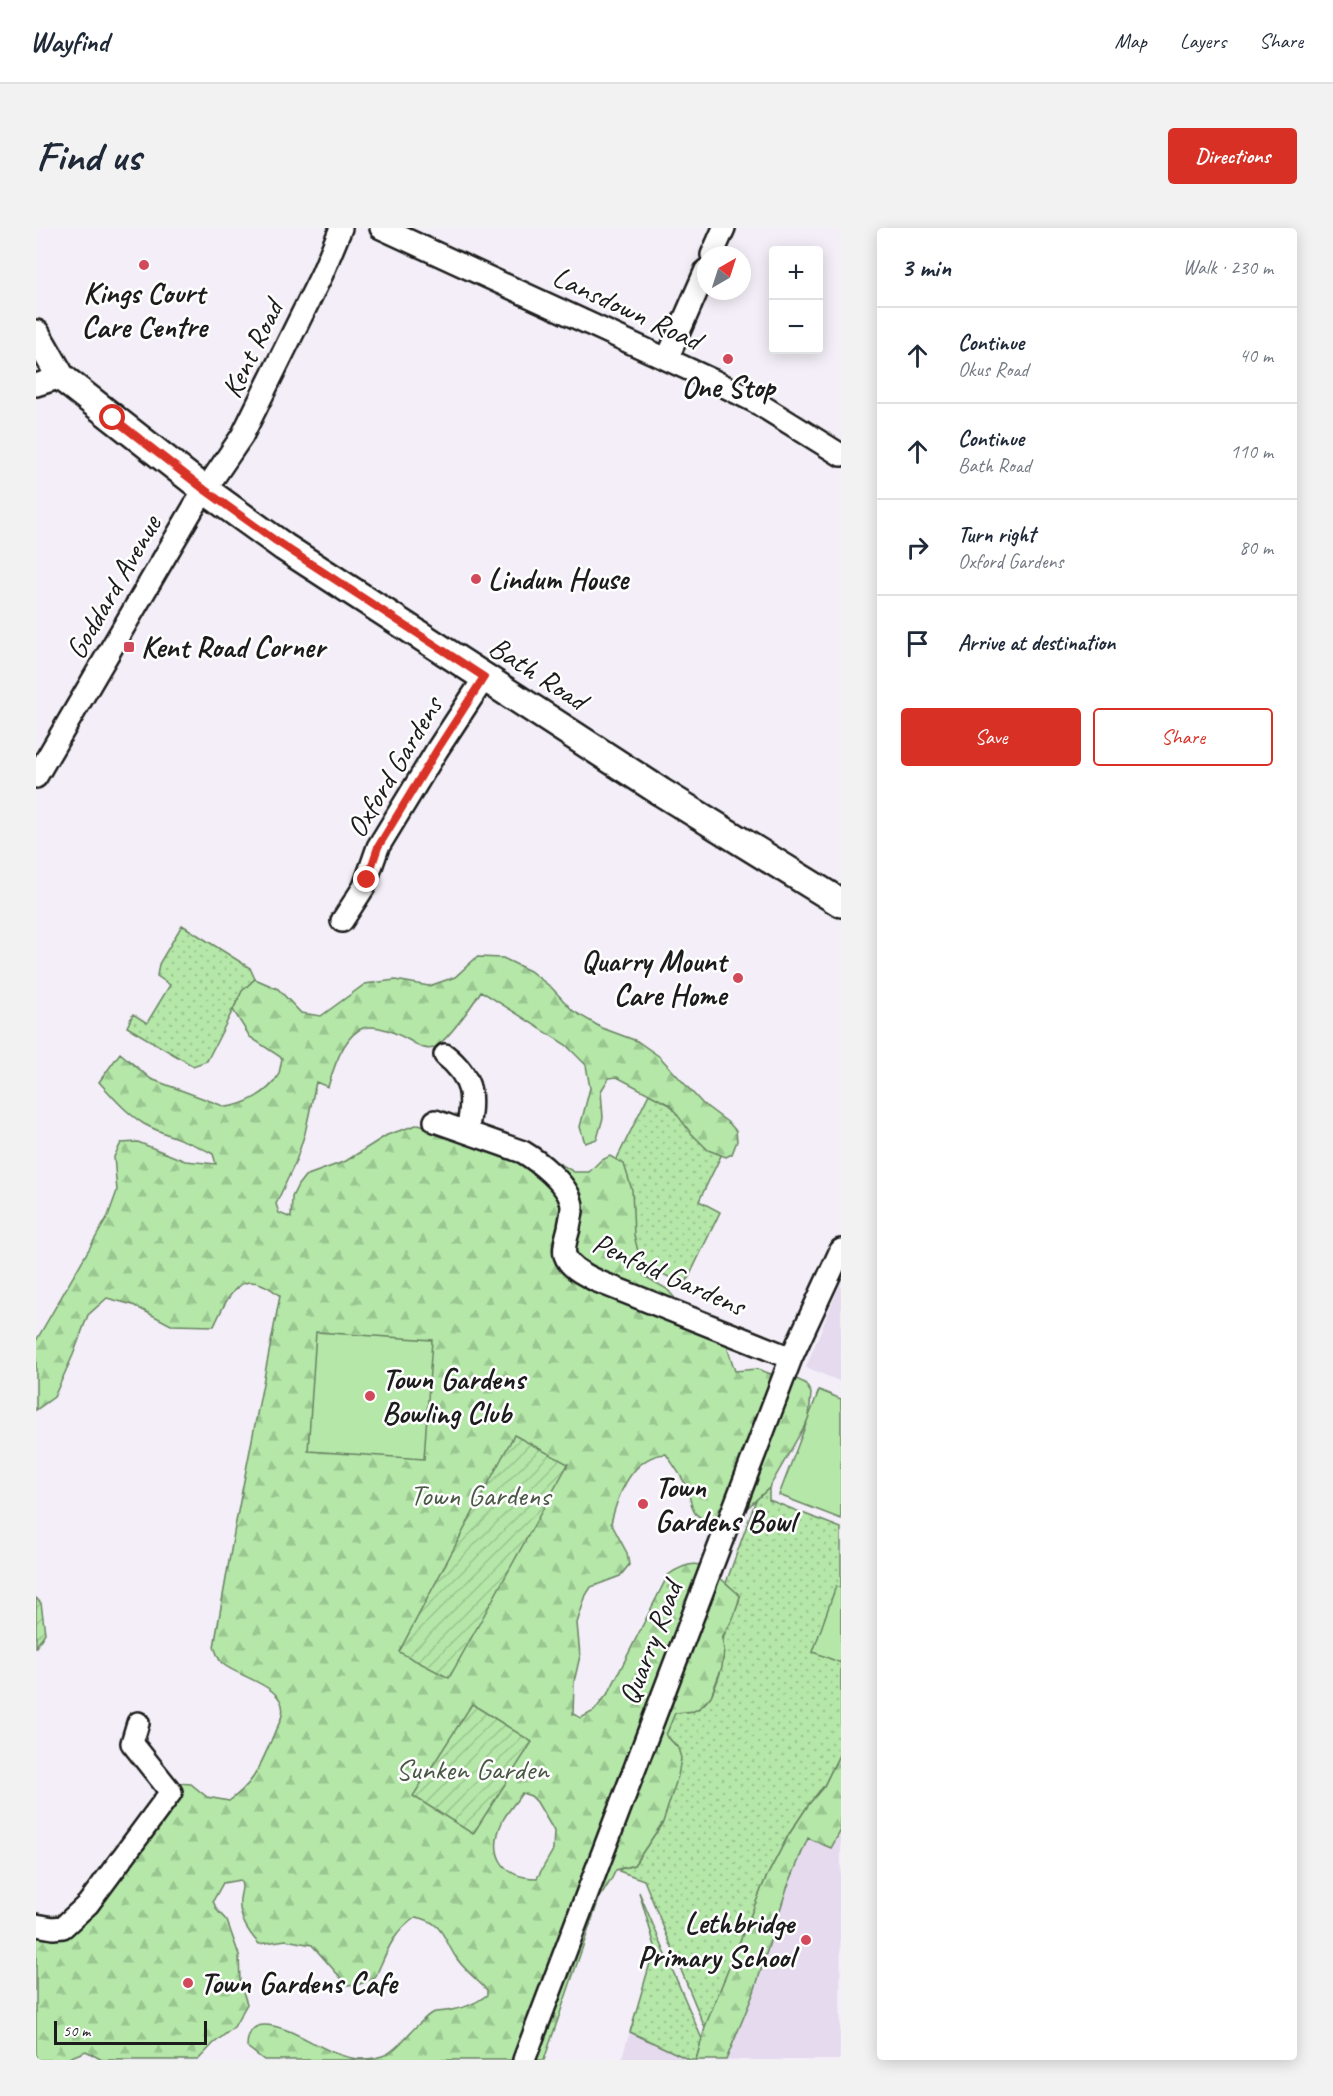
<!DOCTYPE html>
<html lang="en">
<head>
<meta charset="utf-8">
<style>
	body { margin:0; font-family:Caveat,sans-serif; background:#f2f2f3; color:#1f2937 }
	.controls { position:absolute; right:18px; top:18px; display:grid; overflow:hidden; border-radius:6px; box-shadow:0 3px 15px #0003 }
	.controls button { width:54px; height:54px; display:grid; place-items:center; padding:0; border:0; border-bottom:2px solid #e0e1e3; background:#fff; color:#1f2937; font:30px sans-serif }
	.compass { position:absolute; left:661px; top:18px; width:54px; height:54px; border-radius:50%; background:#fff; box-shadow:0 3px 15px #0003; rotate:39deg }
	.scale { position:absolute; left:18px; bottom:15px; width:153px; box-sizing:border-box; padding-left:6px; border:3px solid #1c1c1c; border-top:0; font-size:16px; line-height:21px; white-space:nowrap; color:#1c1c1c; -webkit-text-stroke:4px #fff; paint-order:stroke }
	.stop { position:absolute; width:18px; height:18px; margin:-14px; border:4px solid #d93025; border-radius:50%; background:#fff }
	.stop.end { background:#d93025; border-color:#fff; box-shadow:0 2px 6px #0008 }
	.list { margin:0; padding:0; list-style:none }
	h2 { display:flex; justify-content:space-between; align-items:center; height:78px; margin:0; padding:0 24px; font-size:26px }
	h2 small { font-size:20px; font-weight:400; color:#747a83 }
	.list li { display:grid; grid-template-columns:39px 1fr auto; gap:18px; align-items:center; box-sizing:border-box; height:96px; padding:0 24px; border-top:2px solid #e0e1e3 }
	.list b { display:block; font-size:22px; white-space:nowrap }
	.list p { margin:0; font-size:20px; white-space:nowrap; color:#747a83 }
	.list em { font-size:20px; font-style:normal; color:#747a83 }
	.actions { display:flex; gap:12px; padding:18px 24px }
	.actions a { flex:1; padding:14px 0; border:2px solid #d93025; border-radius:6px; text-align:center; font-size:21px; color:#d93025 }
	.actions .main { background:#d93025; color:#fff }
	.icon { flex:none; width:33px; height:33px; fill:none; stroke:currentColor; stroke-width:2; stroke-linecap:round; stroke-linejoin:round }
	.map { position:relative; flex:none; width:805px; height:1832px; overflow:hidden; border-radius:6px }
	header { display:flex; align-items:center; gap:36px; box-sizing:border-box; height:84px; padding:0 30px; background:#fff; border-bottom:2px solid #e0e1e3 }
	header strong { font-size:28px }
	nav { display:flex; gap:33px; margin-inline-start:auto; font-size:21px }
	.intro { display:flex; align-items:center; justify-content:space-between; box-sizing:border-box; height:144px; padding:0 36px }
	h1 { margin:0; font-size:42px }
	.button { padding:15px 27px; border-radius:6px; background:#d93025; color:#fff; font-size:21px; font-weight:700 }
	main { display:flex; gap:36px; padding:0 36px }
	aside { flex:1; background:#fff; border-radius:6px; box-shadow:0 3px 15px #0003 }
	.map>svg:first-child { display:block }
	.built { fill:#e5daee }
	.grass { fill:url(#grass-dots); stroke:#688262; stroke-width:1.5 }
	.forest { fill:url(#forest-firs); stroke:#688262; stroke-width:1.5; fill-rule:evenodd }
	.garden { fill:url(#garden-furrows); stroke:#688262; stroke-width:1.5 }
	.pitch { fill:#b4e7a8; stroke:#688262; stroke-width:1.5 }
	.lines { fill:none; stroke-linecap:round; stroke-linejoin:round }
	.minor-casing { stroke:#1c1c1c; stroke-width:26 }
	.major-casing { stroke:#1c1c1c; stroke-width:32 }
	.minor { stroke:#fff; stroke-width:21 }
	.major { stroke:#fff; stroke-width:27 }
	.route { stroke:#d93025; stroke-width:8 }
	.poi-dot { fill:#d1495b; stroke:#fff; stroke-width:2 }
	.labels { text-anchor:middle; stroke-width:5; stroke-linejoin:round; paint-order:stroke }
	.poi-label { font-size:30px; font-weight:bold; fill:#1c1c1c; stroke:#fff; text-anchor:start }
	.street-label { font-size:30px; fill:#1c1c1c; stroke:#fff }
	.park-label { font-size:30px; fill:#4a5946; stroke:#fff }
</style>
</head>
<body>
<header>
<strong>Wayfind</strong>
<nav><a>Map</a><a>Layers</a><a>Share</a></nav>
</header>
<div class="intro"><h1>Find us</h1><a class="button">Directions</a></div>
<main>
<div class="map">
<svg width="805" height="1832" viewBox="0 0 805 1832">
	<defs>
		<pattern id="grass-dots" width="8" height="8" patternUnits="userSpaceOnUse" patternTransform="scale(1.5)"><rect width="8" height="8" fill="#b4e7a8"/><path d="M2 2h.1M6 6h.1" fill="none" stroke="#9ac690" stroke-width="1.8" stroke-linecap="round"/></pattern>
		<pattern id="forest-firs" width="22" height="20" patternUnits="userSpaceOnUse" patternTransform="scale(1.5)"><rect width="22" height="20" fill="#b4e7a8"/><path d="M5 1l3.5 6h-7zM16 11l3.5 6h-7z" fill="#9ac690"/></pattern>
		<pattern id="garden-furrows" width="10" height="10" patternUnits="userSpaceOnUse" patternTransform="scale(1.5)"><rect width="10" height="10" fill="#b4e7a8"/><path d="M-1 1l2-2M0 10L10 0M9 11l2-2" fill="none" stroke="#9ac690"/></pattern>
	</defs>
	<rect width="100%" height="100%" fill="#f3eef7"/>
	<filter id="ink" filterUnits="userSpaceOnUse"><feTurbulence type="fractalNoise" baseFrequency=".0167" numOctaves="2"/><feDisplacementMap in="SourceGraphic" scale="12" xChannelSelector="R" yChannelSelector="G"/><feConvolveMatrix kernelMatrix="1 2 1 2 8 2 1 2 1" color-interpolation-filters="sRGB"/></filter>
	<g filter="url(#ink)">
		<path class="built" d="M 805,1054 L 805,1154 L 770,1139 Z
			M 805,1602 L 804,1832 L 690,1832 L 718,1764 L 751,1660 L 772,1610 L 795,1619 Z
			M 594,1804 L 654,1832 L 585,1832 Z"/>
		<path class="grass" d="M 146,697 L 214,740 L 219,751 L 206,764 L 171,833 L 157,838 L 91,799 L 97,786 L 111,795 L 134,757 L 121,748 L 123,736 Z
			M 613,866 L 695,907 L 663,973 L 684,984 L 649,1057 L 544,1005 Z
			M 733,1260 L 733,1272 L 805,1300 L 805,1523 L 788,1558 L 773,1576 L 752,1608 L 729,1652 L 669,1800 L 608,1652 L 583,1643 L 584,1641 L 598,1637 L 627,1594 L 642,1520 L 630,1507 L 638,1485 C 645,1484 652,1484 657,1483 C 677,1477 686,1444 687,1426 C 688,1420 686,1414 688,1408 C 692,1393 702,1385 704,1368 L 690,1355 L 720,1272 Z
			M 603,1664 L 666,1811 L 660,1832 L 654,1832 L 594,1804 L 619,1718 Z"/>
		<path class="forest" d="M 441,729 L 467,730 L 494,743 L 516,760 L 537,783 L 566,800 L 601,813 L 624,829 L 666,875 L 694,896 L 700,903 L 701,913 L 696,926 L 690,929 L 672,922 L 654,904 L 634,877 L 581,849 L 573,850 L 565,863 L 567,890 L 561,911 L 549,915 L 544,899 L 554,860 L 550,837 L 530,817 L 445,763 C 437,776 410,815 397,820 C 388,823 379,815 371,811 C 360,805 340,796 327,800 C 308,807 297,841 292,859 L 280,854 L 269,905 L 260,933 L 240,976 L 243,985 L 255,990 L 256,969 L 262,957 L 269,948 L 310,933 L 351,907 L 383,896 L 479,934 L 521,934 L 538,944 L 553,944 L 564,933 L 574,928 L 588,936 L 596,962 L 598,1007 L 608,1048 L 631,1061 L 643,1075 L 688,1109 L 699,1143 L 721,1141 L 735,1146 L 754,1148 L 769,1155 L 775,1165 L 773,1190 L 733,1260 L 709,1282 L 683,1297 C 646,1285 662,1282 648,1254 C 643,1244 636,1235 630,1226 C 596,1228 582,1266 575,1295 L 591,1325 L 593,1337 L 584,1348 L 555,1359 L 550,1367 L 541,1395 L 544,1428 L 538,1454 L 537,1486 L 545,1490 L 558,1483 L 573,1464 L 632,1347 C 659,1328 668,1336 690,1355 C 695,1360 700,1363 704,1368 L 698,1389 L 686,1410 L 688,1423 L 686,1439 L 675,1468 L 665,1479 L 658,1483 L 639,1485 L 630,1507 L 642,1520 L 645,1530 L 642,1548 L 627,1594 L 598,1637 L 580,1642 L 575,1652 L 563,1671 L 508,1832 L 228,1832 L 211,1819 C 211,1808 215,1797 228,1797 C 256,1797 290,1828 322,1831 C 360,1832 361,1815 385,1794 C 388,1791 392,1787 396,1785 C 400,1783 406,1784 410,1783 C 427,1780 438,1777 451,1767 L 451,1762 C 441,1752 429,1742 421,1731 C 407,1711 408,1694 380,1689 C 355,1706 351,1724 339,1750 L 324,1756 L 311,1757 L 276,1717 L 250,1712 L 223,1716 C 212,1704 202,1688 204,1671 C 205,1662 208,1660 204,1652 L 187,1655 L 177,1673 L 181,1682 L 191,1693 L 203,1727 L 204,1754 L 211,1776 L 198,1799 L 177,1816 L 162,1832 L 66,1832 L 50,1823 L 28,1832 L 0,1832 L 0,1687 L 7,1689 L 34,1685 L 115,1581 L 142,1555 L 155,1556 L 171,1569 L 193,1573 C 218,1555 223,1540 235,1513 C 238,1505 244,1496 246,1487 C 253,1459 204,1450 187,1436 C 182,1432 181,1425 178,1419 L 199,1299 L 244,1068 C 206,1036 194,1064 178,1098 L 135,1097 L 97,1077 L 71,1070 L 52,1087 L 37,1127 L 18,1169 L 0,1182 L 0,1113 L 72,988 L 81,963 L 78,929 L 85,915 L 102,914 L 149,933 L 180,936 L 177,926 C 155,913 130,908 108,896 C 90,885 77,869 63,854 L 84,825 L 115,851 L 190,879 C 209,877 232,865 242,848 C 244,843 245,835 246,830 L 214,809 L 197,782 L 206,763 L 219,751 L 242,761 L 265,785 L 285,788 L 329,756 L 359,752 L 393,758 L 419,749 ZM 486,1565 L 495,1568 L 501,1574 L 518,1603 L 517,1622 L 501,1650 C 464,1650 452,1624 467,1592 C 472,1583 480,1574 486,1565 Z
			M 805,1523 L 805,1602 L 795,1620 L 772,1610 L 751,1660 L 718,1764 L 690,1832 L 660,1832 L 670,1796 L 729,1652 L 752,1608 L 773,1576 L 788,1558 Z"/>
		<path class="garden" d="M 478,1207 L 532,1236 L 413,1450 L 363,1424 Z
			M 0,1370 L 5,1375 L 9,1405 L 0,1419 Z
			M 436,1476 L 496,1514 L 437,1606 L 377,1568 Z"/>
		<path class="pitch" d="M 280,1104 L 396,1112 L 388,1231 L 272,1223 Z
			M 783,1162 L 805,1171 L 805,1291 L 743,1267 Z
			M 800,1358 L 805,1360 L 805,1435 L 777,1424 Z"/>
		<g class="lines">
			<defs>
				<path id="minor" d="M 345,0 L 676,152 L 718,173 L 805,227
					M 676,27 L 688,0
					M 631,131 L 670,42
					M 0,157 L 25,149
					M 0,549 L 159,277 L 206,208 L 286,46 L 305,0
					M 306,693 L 328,659 L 342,619 L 401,522 L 449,449
					M 409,827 C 438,850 438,870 431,904
					M 399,893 L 487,924 C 502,933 530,955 535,973 C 538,982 534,991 533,1000 C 531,1008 527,1019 529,1027 C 533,1040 550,1047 561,1053 L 755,1130
					M 0,1697 L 17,1700 L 27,1699 L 52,1676 L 135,1564 L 96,1515 L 102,1495
					M 488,1832 L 755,1130 L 805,1022"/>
				<path id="major" d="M 0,106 L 25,149 L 169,262 L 248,319 L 625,564 L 805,675"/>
			</defs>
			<use href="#minor" class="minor-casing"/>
			<use href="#major" class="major-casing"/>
			<use href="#minor" class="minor"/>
			<use href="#major" class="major"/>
		</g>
	</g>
	<g class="lines" filter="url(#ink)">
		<path class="route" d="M 77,190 L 169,262 L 240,313 L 448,449 L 401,522 L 342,619 L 331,652"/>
	</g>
	<g class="poi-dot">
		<circle cx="108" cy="37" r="6"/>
		<circle cx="692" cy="131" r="6"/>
		<circle cx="440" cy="351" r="6"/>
		<rect x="87" y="413" width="12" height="12" rx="3"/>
		<circle cx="702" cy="750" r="6"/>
		<circle cx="334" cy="1168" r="6"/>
		<circle cx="607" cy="1276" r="6"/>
		<circle cx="770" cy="1712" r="6"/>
		<circle cx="152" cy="1755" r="6"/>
	</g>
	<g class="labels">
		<g class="poi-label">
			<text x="108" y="75" text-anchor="middle">Kings Court<tspan x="108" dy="34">Care Centre</tspan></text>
			<text x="692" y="169" text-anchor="middle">One Stop</text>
			<text x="452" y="361">Lindum House</text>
			<text x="105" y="429">Kent Road Corner</text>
			<text x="690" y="743" text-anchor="end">Quarry Mount<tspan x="690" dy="34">Care Home</tspan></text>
			<text x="346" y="1161">Town Gardens<tspan x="346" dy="34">Bowling Club</tspan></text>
			<text x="619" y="1269">Town<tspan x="619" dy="34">Gardens Bowl</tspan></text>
			<text x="758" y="1705" text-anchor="end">Lethbridge<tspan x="758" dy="34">Primary School</tspan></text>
			<text x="164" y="1765">Town Gardens Cafe</text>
		</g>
		<g class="street-label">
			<text transform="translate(591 80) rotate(25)" y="10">Lansdown Road</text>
			<text transform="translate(216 121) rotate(-64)" y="10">Kent Road</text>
			<text transform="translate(77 359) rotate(-60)" y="10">Goddard Avenue</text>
			<text transform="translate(502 445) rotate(33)" y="10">Bath Road</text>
			<text transform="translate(358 539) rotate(-59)" y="10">Oxford Gardens</text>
			<text transform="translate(633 1046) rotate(24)" y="10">Penfold Gardens</text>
			<text transform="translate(614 1415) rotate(-69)" y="10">Quarry Road</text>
		</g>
		<g class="park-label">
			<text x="444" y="1277">Town Gardens</text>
			<text x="436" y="1551">Sunken Garden</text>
		</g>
	</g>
</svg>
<div class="controls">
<button>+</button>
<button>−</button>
</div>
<svg class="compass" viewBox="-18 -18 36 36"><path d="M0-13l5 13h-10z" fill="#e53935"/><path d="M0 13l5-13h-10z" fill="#747a83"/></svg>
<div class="scale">50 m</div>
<div class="stop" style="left:77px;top:190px"></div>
<div class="stop end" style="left:331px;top:652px"></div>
</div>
<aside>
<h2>3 min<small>Walk · 230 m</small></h2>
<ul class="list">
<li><svg class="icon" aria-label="ahead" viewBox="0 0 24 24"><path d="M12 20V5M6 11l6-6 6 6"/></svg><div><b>Continue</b><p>Okus Road</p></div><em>40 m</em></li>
<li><svg class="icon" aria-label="ahead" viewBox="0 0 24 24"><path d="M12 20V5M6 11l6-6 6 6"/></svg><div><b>Continue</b><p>Bath Road</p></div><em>110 m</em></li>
<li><svg class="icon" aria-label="right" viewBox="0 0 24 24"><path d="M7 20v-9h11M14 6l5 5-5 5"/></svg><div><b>Turn right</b><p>Oxford Gardens</p></div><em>80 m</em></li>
<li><svg class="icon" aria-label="arrive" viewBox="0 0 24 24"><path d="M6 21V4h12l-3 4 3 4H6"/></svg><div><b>Arrive at destination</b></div></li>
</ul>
<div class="actions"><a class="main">Save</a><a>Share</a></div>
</aside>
</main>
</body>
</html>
